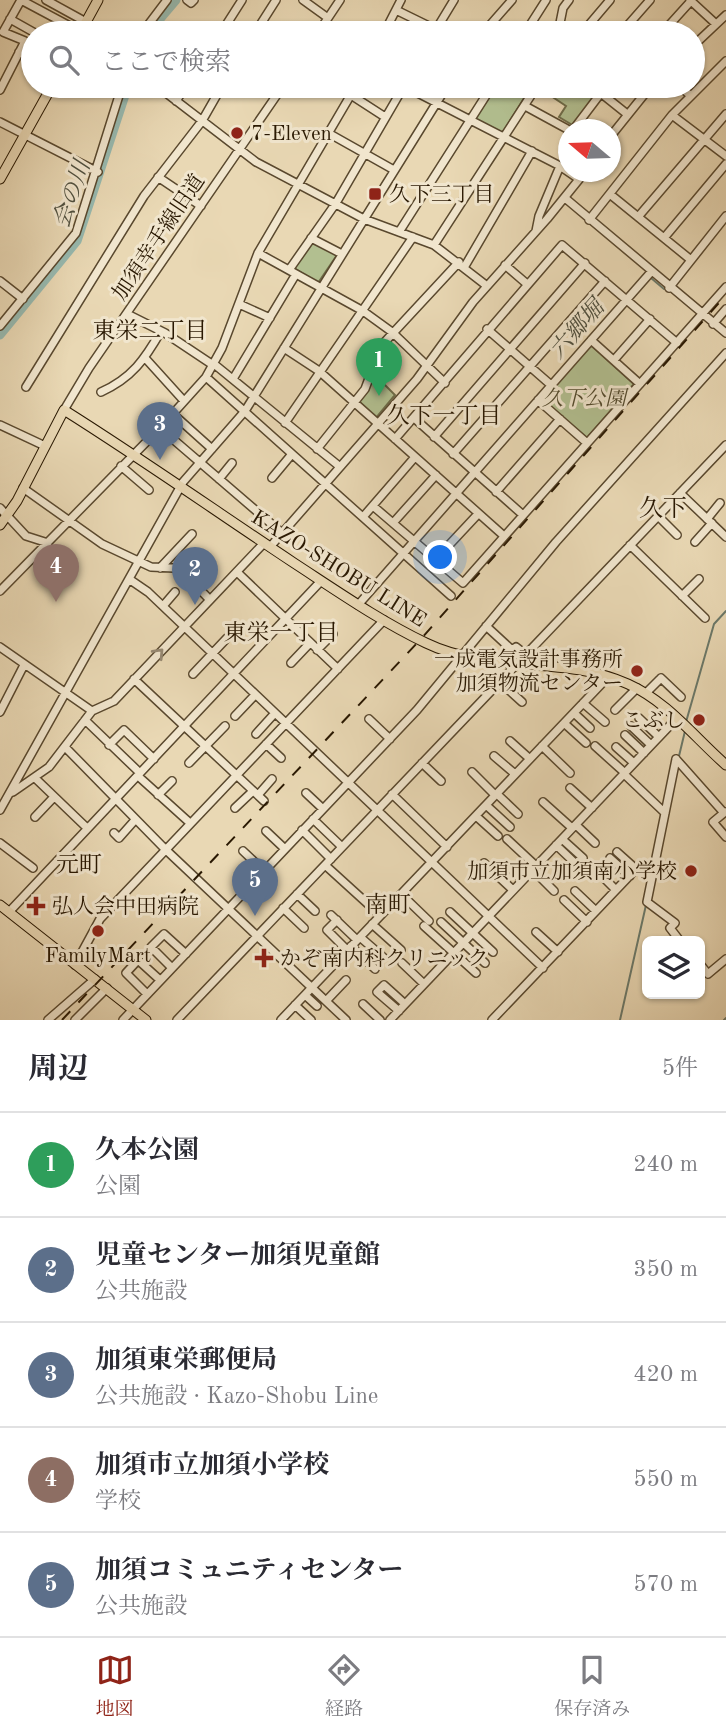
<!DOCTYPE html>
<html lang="ja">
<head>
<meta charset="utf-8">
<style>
	body { margin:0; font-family:"Old Standard TT","Noto Serif JP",serif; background:#f2f2f3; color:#2b2b33 }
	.controls { position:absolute; right:21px; bottom:21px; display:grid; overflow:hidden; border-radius:10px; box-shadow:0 2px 5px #0004 }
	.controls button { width:63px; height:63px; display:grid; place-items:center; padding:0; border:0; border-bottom:2px solid #e1e1e2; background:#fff; color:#2b2b33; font:35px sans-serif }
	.compass { position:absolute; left:558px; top:119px; width:63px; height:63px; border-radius:50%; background:#fff; box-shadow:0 2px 5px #0004; rotate:289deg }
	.you { position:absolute; left:441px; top:558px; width:24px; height:24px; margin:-18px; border:5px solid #fff; border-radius:50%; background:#1a73e8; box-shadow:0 0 0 10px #1a73e833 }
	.badge { display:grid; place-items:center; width:46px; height:46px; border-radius:50%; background:#8f2418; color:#fff; font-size:23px; font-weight:700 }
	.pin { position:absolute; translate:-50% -58px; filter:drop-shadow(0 2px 4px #0008) }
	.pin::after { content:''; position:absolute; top:37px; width:24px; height:21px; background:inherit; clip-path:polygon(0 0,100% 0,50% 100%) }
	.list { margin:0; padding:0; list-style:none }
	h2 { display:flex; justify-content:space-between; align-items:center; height:91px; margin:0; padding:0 28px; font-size:30px }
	h2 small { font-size:23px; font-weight:400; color:#7c7c81 }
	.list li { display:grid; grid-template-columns:46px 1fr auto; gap:21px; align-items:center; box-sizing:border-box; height:105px; padding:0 28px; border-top:2px solid #e1e1e2 }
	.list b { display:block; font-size:26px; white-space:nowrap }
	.list p { margin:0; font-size:23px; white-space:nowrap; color:#7c7c81 }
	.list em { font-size:23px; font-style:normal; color:#7c7c81 }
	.icon { flex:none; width:38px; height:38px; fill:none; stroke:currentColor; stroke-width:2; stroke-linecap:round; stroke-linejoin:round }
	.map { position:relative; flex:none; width:726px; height:1020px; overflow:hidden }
	.search { position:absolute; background:#fff; box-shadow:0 2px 5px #0004; left:21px; right:21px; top:21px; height:77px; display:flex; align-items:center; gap:18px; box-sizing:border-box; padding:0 24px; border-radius:38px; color:#7c7c81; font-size:26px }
	.sheet { height:616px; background:#fff }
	nav { display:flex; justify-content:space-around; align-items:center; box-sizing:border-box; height:98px; border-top:2px solid #e1e1e2; background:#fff; font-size:19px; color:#7c7c81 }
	nav a { display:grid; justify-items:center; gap:4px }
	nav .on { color:#8f2418 }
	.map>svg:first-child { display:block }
	.green { fill:#b2bf90; stroke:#6e6c49; stroke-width:2 }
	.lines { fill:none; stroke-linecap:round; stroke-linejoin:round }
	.stream { stroke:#6b796a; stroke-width:2 }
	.river { stroke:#97b9af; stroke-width:9 }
	.minor-casing { stroke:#59482e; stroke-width:10 }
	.major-casing { stroke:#291802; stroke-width:11 }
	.minor { stroke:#f1e6ce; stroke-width:7 }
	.major { stroke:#e9d8b4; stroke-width:9 }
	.rail { stroke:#291802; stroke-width:2; stroke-dasharray:12 12; stroke-linecap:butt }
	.oneway { stroke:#978972 }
	.poi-dot { fill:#8f2418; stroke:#f1e6ce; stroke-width:2.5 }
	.labels { text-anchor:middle; stroke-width:6; stroke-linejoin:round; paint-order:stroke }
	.poi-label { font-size:21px; fill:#291802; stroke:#f1e6ce; text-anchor:start }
	.street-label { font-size:21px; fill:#291802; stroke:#f1e6ce }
	.park-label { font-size:21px; font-style:italic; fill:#524a2d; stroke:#f1e6ce }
	.water-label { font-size:23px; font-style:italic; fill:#50503f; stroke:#f1e6ce }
	.neighbourhood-label { font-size:23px; fill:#291802; stroke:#f1e6ce }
	.quarter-label { font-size:24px; fill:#291802; stroke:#f1e6ce }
</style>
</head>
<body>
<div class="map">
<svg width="726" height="1020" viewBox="0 0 726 1020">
	<rect width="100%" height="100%" fill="#e9d8b4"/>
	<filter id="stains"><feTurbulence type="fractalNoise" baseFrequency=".00286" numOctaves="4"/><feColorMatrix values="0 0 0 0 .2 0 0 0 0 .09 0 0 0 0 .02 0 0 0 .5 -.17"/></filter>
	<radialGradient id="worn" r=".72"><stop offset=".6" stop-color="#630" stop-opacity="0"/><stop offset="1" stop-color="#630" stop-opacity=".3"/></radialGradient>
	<path class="green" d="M 495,86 L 516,86 L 526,95 L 502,134 L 475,119 Z
		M 540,86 L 588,86 L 599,94 L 574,126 L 559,117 L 566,106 L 539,88 Z
		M 312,242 L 337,255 L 318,283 L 294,268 Z
		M 590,344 L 634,384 L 587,438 L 541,399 Z
		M 374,374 L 395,395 L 376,418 L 358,401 Z"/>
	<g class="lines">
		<path class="stream" d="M 651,278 L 664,289
			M 457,487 L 469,473
			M 686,722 L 714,624 L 726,611
			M 679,756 L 685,731
			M 620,1020 L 646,905
			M 724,1020 L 726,1018"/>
		<path class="river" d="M 148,33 L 176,0
			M 0,335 L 77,241 L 128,86"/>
		<defs>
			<path id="minor" d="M 46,0 L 86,22
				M 187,0 L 191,3 L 194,0
				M 303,0 L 328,18
				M 690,0 L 716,24
				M 396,10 L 443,33
				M 10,19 L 35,33
				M 142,33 L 167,0
				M 221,33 L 242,0
				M 255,33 L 276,0
				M 318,33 L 340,0
				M 384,33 L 401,0
				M 434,33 L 454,0
				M 483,33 L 512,0
				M 525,33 L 546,0
				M 558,33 L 563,8 L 569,0
				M 582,33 L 610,0
				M 621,33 L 650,0
				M 662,33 L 691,1
				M 693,46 L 726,15
				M 19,52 L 33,59
				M 157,86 L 256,162 L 364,219 L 434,245 L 487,286
				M 520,86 L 532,94
				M 592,86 L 627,114
				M 679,86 L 690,95
				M 0,90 L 25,41 L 3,32 L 21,0 L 81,32
				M 351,95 L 385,117
				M 176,101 L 186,86
				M 525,106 L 569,130
				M 672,115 L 726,156
				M 0,122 L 98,172
				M 573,130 L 601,93
				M 330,134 L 394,170
				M 610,137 L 651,86
				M 158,177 L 201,206
				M 611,195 L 691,260
				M 565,198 L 726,333
				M 638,217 L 726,114
				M 589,220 L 672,115 L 726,61
				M 536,231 L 539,216 L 560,166
				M 399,232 L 492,86
				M 311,238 L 342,254
				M 664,238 L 726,164
				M 434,245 L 537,86
				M 258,253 L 363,311 L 392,332 L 445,383
				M 505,265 L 527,284
				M 465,266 L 532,151
				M 289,270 L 336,203 L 404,86 L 560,166 L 579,179
				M 0,281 L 23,299
				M 669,288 L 726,216
				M 239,304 L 270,318
				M 127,314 L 165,333 L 213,365
				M 713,324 L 726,309
				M 0,326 L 76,233 L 122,86
				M 487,329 L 551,385
				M 591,340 L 640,384
				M 284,348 L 319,371 L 504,536
				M 146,359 L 184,401
				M 614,360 L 650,319
				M 214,364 L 339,466
				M 206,377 L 451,596
				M 233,379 L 296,274
				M 26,387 L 144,196 L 202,121 L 222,86
				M 101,392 C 132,378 145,359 161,331
				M 538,400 L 587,443
				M 64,410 L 89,368 L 283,86
				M 173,414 L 212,449
				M 414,418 L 523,515
				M 285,423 L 413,237
				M 0,425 L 45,446
				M 160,428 L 282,533
				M 434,437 L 585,263
				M 395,439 L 562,245 L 677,343
				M 317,449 L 365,389 L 381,346 L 459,262
				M 453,454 L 605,281
				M 121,466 L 149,490
				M 272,478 L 292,454
				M 219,479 L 232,463
				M 23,488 L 102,544 L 151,567 L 174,568 L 184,573 L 210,600
				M 496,492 L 560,419
				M 680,493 L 726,537
				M 373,506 L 463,583 L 726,287
				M 0,508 L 26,536 L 48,543
				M 658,516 L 677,535
				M 363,517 L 415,457
				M 707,519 L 720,503
				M 393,523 L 436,475
				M 695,542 L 712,523
				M 630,545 L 705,618
				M 270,547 L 417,379 L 473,302 L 547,219 L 585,172
				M 435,560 L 478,514
				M 160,568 L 192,534
				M 237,572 L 338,669
				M 129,579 L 148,592 L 543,968
				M 0,591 L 160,428 L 206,377 L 222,348 L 258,253 L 356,86
				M 682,596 L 699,579
				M 358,605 L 651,272
				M 163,606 L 175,592
				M 486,626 L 512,650 L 516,647 L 525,654
				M 0,647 L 92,711
				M 317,650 L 333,634
				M 291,663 L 310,643
				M 193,674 L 227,638
				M 661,678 L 681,697
				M 134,679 L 264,801
				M 499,681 L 522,702
				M 646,693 L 660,679
				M 583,703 L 605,722
				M 615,710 L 637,688
				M 0,712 L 24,665
				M 574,713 L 590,728
				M 235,716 L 255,695
				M 639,718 L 659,737
				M 369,719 L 390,739
				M 85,720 L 140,773
				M 564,723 L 586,743
				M 631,726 L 651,745
				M 256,734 L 275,713
				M 625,735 L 644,753
				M 510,741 L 530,759
				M 266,744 L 281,758
				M 109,745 L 124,730 L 154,759
				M 542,746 L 570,773
				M 595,746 L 625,773
				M 65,747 L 165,849 L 346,1020
				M 616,747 L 634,763
				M 494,756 L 515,774
				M 676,759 L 647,902 L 675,923 L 670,928 L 680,941
				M 676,759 L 724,813
				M 189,763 L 225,726
				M 422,763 L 441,781
				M 472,772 L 495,795
				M 624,774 L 665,813
				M 138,776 L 190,823
				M 35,778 L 87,828
				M 570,788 L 592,808
				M 13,792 L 49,767 L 92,711 L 114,701 L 264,543
				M 306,793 L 323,809
				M 392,794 L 447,847
				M 497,794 L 518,814
				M 158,795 L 172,781
				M 258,795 L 272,779
				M 543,802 L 572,828
				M 486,805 L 510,827
				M 235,808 L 253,791
				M 0,810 L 183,482 L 245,411 L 447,86
				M 725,812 L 713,822 L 726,837
				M 476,816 L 498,836
				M 35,817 L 54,797
				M 313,819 L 342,847
				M 576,825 L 595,843
				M 302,830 L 331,859
				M 266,831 L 285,849
				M 114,833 L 119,838 L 135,820
				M 507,839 L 536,866
				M 562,839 L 583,858
				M 0,843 L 33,868
				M 556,845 L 577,865
				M 243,851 L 264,871
				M 610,858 L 630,876
				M 484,863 L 513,890
				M 506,864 L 523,880
				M 325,865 L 380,915
				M 533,870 L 554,891
				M 597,871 L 616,890
				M 575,891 L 596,911
				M 297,894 L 315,911
				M 401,894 L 429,921
				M 564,900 L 587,922
				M 283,908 L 304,928
				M 9,912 L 321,581
				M 450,912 L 493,952
				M 331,915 L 357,940
				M 337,920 L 327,930 L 347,950
				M 441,922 L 485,963
				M 372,924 L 401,950
				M 424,926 L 476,973
				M 536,932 L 558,952
				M 360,937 L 383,957
				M 351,946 L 375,969
				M 402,963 L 424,984
				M 700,964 L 708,974 L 726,959
				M 75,965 L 100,919 L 384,620
				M 172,968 L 151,947 L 164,934 L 186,954
				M 147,994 L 126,973 L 138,960 L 160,980
				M 305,995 L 317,1006
				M 326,1001 L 346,980
				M 363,1004 L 380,1020
				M 295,1005 L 311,1020
				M 399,1011 L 377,992 L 384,985 L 405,1004
				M 48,1020 L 95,979
				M 75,1020 L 107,988
				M 123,1020 L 417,710 L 556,542 L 726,353
				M 177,1020 L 726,445
				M 281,1020 L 608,677
				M 390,1020 L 677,718
				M 492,1020 L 636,869 L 617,852"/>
			<path id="major" d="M 80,33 L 98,0
				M 0,179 L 52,86
				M 0,525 L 17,501 L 64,410 C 142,459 217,512 294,563 C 337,591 380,621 426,643 C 490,674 564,655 628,684 C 668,702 694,737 726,765
				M 0,905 L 146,1020"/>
		</defs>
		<use href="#minor" class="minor-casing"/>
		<use href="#major" class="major-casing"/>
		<use href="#minor" class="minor"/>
		<use href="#major" class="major"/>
		<path class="rail" d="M 62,1020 L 420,640 L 726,295"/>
	</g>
	<defs><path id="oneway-chevron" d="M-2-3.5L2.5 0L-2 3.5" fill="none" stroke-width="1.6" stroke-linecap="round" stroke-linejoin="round" transform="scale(1.75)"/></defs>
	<use class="oneway" href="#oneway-chevron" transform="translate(159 653) rotate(-47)"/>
	<g class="poi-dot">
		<circle cx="237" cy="133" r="7"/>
		<rect x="368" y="187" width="14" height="14" rx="3.5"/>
		<circle cx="637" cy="671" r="7"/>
		<circle cx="699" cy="720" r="7"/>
		<circle cx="691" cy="871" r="7"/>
		<path d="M32.5 895.5h7v7h7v7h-7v7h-7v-7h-7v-7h7z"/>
		<circle cx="98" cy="931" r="7"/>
		<path d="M260.5 947.5h7v7h7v7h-7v7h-7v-7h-7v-7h7z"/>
	</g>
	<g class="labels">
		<g class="poi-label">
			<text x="251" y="140">7-Eleven</text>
			<text x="389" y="201">久下三丁目</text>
			<text x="623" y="666" text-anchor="end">一成電気設計事務所<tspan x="623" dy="24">加須物流センター</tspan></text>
			<text x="685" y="727" text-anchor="end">こぶし</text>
			<text x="677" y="878" text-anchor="end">加須市立加須南小学校</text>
			<text x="52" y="913">弘人会中田病院</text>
			<text x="98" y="962" text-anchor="middle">FamilyMart</text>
			<text x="280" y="965">かぞ南内科クリニック</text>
		</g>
		<g class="street-label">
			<text transform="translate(158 237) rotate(-56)" y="7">加須幸手線旧道</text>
			<text transform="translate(339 568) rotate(32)" y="7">KAZO-SHOBU LINE</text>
		</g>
		<g class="park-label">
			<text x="584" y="405">久下公園</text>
		</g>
		<g class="water-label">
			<text transform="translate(71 194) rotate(-71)" y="8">会の川</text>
			<text transform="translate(576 329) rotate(-49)" y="8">六郷堀</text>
		</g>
		<g class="neighbourhood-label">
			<text x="150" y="338">東栄二丁目</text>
			<text x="444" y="423">久下一丁目</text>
			<text x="281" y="640">東栄一丁目</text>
			<text x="79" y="872">元町</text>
			<text x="388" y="912">南町</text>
		</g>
		<g class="quarter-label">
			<text x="663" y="516">久下</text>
		</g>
	</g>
	<rect width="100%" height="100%" filter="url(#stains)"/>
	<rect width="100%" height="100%" fill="url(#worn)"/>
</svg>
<div class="controls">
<button><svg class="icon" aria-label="layers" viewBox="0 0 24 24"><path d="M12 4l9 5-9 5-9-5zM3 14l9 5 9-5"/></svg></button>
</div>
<svg class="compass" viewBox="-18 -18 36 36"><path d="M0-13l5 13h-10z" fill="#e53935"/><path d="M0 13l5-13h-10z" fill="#7c7c81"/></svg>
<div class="you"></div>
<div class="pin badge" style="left:379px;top:396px;background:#2e9e5b">1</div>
<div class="pin badge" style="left:195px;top:605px;background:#5c6f8a">2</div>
<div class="pin badge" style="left:160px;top:460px;background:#5c6f8a">3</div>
<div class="pin badge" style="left:56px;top:602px;background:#8d6e63">4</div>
<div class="pin badge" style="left:255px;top:916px;background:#5c6f8a">5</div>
<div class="search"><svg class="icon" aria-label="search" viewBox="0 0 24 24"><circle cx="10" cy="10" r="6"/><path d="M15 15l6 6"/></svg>ここで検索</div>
</div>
<section class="sheet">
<h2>周辺<small>5件</small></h2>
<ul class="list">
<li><span class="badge" style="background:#2e9e5b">1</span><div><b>久本公園</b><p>公園</p></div><em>240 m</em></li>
<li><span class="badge" style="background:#5c6f8a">2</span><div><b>児童センター加須児童館</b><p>公共施設</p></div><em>350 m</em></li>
<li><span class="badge" style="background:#5c6f8a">3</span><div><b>加須東栄郵便局</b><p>公共施設 · Kazo-Shobu Line</p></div><em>420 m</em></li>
<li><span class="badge" style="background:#8d6e63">4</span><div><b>加須市立加須小学校</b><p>学校</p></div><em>550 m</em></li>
<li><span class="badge" style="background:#5c6f8a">5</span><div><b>加須コミュニティセンター</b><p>公共施設</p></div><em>570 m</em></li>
</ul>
</section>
<nav>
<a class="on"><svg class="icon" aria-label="map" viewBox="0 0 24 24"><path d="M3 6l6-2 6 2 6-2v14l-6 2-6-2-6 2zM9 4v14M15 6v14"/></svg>地図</a>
<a><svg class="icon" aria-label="directions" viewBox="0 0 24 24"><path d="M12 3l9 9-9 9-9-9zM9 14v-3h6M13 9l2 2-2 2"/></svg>経路</a>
<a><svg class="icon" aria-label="saved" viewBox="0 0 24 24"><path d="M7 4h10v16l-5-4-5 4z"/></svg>保存済み</a>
</nav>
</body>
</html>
